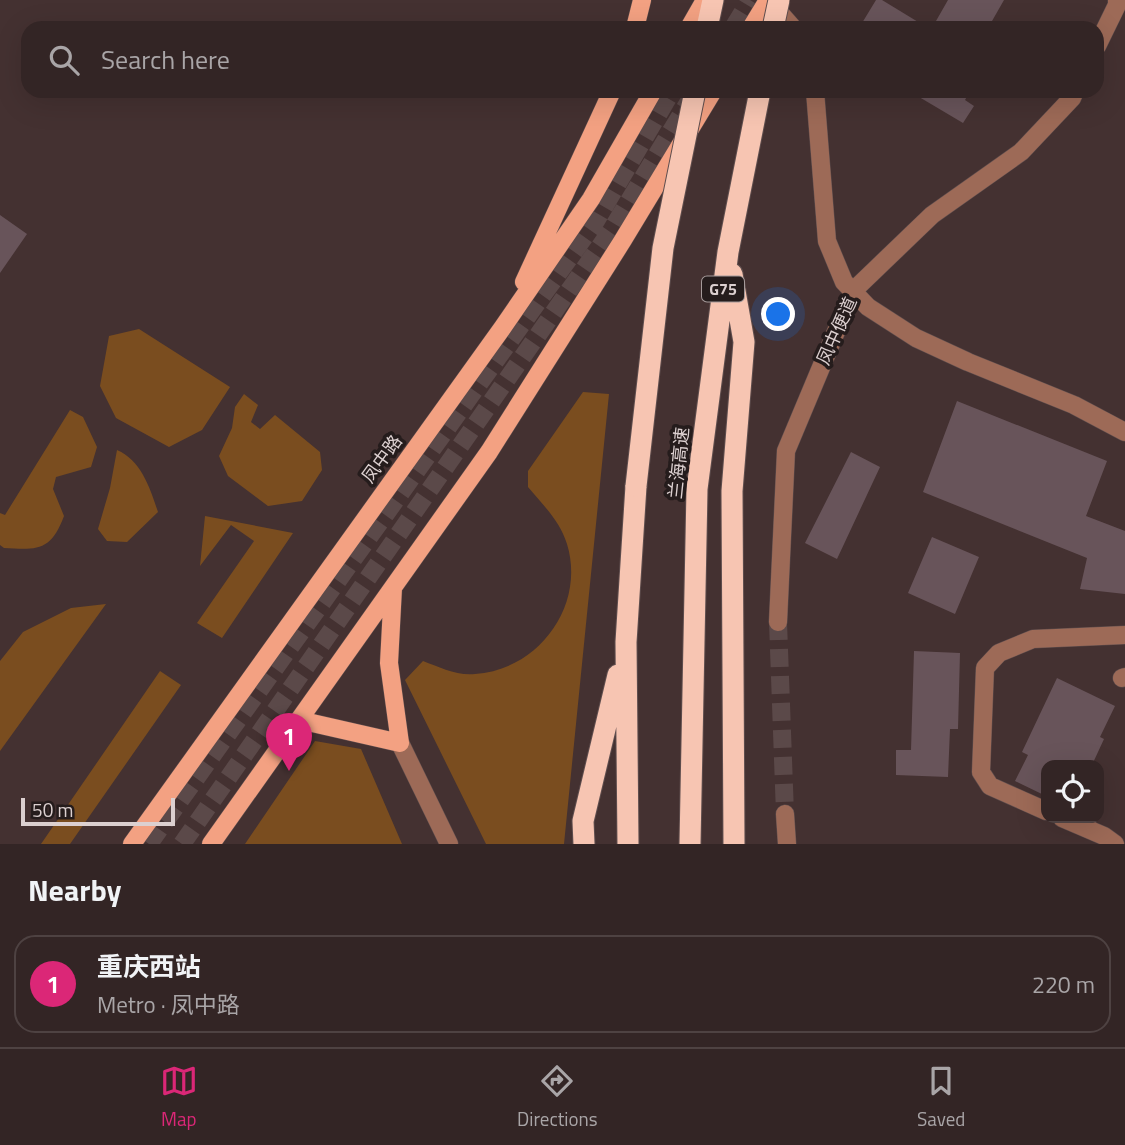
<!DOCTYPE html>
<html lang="en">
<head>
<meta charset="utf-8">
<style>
	body { margin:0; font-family:"Titillium Web","Noto Sans SC",sans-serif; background:#3b2d2d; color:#f1f3f6 }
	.controls { position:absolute; right:21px; bottom:21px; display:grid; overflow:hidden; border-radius:14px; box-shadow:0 7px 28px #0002 }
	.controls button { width:63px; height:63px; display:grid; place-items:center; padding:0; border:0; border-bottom:2px solid #4e4242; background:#332525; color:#f1f3f6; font:35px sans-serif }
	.scale { position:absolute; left:21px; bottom:18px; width:154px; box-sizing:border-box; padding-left:7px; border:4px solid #dcd0d0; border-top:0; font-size:19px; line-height:24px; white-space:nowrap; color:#dcd0d0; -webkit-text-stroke:5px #251c1c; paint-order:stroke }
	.you { position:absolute; left:779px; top:315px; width:24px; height:24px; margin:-18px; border:5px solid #fff; border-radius:50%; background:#1a73e8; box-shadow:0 0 0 10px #1a73e833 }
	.badge { display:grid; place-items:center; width:46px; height:46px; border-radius:50%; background:#db2777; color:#fff; font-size:23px; font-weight:700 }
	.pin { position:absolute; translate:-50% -58px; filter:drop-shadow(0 2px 4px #0008) }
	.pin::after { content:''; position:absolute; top:37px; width:24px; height:21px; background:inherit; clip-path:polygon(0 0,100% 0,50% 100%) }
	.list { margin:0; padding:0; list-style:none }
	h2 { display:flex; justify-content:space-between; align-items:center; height:91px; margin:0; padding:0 28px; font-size:30px }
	h2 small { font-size:23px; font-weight:400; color:#a9a5a7 }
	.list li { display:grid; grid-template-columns:46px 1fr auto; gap:21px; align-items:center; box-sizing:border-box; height:98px; margin:0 14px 14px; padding:0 14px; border:2px solid #4e4242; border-radius:21px }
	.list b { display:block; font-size:26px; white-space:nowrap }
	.list p { margin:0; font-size:23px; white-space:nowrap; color:#a9a5a7 }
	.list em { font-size:23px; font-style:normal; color:#a9a5a7 }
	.icon { flex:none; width:38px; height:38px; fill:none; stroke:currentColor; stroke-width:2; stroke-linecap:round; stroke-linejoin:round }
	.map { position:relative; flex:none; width:1125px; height:844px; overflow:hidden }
	.search { position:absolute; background:#332525; box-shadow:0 7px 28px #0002; left:21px; right:21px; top:21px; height:77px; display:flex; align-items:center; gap:18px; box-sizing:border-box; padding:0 24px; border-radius:21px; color:#a9a5a7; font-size:26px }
	.sheet { height:203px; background:#332525 }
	nav { display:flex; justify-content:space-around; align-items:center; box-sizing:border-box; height:98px; border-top:2px solid #4e4242; background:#332525; font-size:19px; color:#a9a5a7 }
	nav a { display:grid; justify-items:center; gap:4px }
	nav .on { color:#db2777 }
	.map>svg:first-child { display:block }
	.green { fill:#7a4d1f }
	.building { fill:#68545a }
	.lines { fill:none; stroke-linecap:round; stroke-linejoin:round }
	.minor-tunnel { stroke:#5b4949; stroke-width:18; stroke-dasharray:18 9; stroke-linecap:butt }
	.major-tunnel { stroke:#5b4949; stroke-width:18; stroke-dasharray:18 9; stroke-linecap:butt }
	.minor-casing { stroke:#5f4e4e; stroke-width:19 }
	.major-casing { stroke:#5f4e4e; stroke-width:19 }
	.highway-casing { stroke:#5f4e4e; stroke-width:23 }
	.minor { stroke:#9d6a57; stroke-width:18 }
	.major { stroke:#f3a182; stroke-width:18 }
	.highway { stroke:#f7c5b2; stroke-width:21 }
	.highway-bridge-casing { stroke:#5f4e4e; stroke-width:23; stroke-linecap:butt }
	.highway-bridge { stroke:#f7c5b2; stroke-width:21 }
	.labels { text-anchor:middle; stroke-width:7; stroke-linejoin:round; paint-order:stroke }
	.shield { fill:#251c1c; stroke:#a59a9a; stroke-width:2 }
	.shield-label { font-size:16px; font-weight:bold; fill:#dcd0d0 }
	.street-label { font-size:18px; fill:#dcd0d0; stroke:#251c1c }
</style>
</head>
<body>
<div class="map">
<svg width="1125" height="844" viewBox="0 0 1125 844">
	<rect width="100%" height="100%" fill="#443131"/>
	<path class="green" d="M 139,329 L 230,387 L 202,430 L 169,447 L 116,418 L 100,386 L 109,336 Z
		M 583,392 L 609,394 L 564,844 L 486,844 L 405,680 L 423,661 C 439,667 457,676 475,674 C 538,670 586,606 567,544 C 560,521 543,505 528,487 L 528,471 Z
		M 244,394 L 258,405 L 251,422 L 260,429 L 275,415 L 320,452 L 322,470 L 302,501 L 268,506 L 228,476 L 219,456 L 232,428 L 235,407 Z
		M 70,410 L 83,417 L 97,447 L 91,467 L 56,477 L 53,489 L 64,516 C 51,551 38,550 4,548 L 0,545 L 0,513 L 5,515 Z
		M 117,450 C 141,460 150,488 158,512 L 127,542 L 107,541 L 98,529 L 110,488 Z
		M 205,516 L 293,533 L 222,638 L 197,623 L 254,541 L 231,525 L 200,566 Z
		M 106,604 L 0,751 L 0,661 L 23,632 L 71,608 Z
		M 160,671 L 181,685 L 70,844 L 41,844 Z
		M 315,741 L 361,749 L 402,844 L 245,844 Z"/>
	<path class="building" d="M 876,0 L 882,0 L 928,28 L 859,28 Z
		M 948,0 L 1004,0 L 988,28 L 948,28 L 936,21 Z
		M 909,91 L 970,91 L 965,100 L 974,106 L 963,123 Z
		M 0,215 L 27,234 L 0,273 Z
		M 957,401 L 1107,461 L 1086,516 L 1125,531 L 1125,594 L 1080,589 L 1087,558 L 923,492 Z
		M 851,452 L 880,467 L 837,559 L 805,543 Z
		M 932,537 L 979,557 L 955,614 L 908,593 Z
		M 914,651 L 960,653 L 958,729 L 950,729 L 948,777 L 896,775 L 896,750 L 911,750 Z
		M 1057,678 L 1115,706 L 1100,737 L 1104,739 L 1092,765 L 1046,765 L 1046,796 L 1015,781 L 1028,755 L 1022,752 Z"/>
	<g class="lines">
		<path class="minor-tunnel" d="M 778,622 L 785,814"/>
		<path class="major-tunnel" d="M 733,28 L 750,0
			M 149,844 L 596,221 L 672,91
			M 182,844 L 612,229 L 691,98"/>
		<defs>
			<path id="minor" d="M 771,3 L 793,28
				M 1097,46 L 1117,5 L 1117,0
				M 815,91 L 827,241 L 844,282 L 868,307 L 916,338 L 968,362 L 1074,405 L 1125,432
				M 778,622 L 786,451 L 853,291 L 932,215 L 1021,152 L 1072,98 L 1075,91
				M 1122,678 L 1125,677
				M 400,743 L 449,844
				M 1046,811 L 990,786 L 981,772 L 985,668 L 999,653 L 1033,639 L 1125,635
				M 785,814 L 787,844
				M 1062,818 L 1104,836 L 1115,844"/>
			<path id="major" d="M 635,28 L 642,0
				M 689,28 L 705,0
				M 751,28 L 768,0
				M 524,282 L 612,91
				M 299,720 L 400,743 L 389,663 L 393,588
				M 132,844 L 503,327 L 591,199 L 653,91
				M 211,844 L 489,452 L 623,240 L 713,91"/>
			<path id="highway" d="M 707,28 L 713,0
				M 732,274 L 744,342 L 732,491 L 734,844
				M 584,844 L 583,821 L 618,675
				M 628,844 L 626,642 L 636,486
				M 690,844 L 697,489 L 728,252 L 760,91"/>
		</defs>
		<use href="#minor" class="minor-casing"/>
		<use href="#major" class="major-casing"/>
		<use href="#highway" class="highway-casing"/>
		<use href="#minor" class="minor"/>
		<use href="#major" class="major"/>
		<use href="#highway" class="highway"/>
		<defs>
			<path id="highway-bridge" d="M 773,28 L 779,0
				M 636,486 L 663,248 L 695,91"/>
		</defs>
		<use href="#highway-bridge" class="highway-bridge-casing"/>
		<use href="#highway-bridge" class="highway-bridge"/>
	</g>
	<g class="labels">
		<rect class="shield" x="702" y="276.5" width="42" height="25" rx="5"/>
		<g class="shield-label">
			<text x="723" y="295">G75</text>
		</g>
		<g class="street-label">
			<text transform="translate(837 331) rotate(-66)" y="6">凤中便道</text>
			<text transform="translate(382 459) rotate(-54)" y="6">凤中路</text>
			<text transform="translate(679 463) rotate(-84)" y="6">兰海高速</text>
		</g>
	</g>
</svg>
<div class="controls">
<button><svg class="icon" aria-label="locate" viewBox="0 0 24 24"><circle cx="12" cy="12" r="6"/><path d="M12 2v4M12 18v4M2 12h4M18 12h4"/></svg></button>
</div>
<div class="scale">50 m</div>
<div class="you"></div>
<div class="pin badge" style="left:289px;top:771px">1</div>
<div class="search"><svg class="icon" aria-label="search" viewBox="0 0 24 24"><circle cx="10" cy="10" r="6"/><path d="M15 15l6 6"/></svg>Search here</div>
</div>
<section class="sheet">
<h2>Nearby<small></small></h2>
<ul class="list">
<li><span class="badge">1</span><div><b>重庆西站</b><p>Metro · 凤中路</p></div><em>220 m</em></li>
</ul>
</section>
<nav>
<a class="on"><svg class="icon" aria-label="map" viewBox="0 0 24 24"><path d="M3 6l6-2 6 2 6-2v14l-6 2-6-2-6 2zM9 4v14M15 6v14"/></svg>Map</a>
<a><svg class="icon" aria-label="directions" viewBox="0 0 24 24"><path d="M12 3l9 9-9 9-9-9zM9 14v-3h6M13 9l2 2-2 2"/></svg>Directions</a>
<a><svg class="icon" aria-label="saved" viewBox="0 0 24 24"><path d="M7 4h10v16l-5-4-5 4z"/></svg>Saved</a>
</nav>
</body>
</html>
